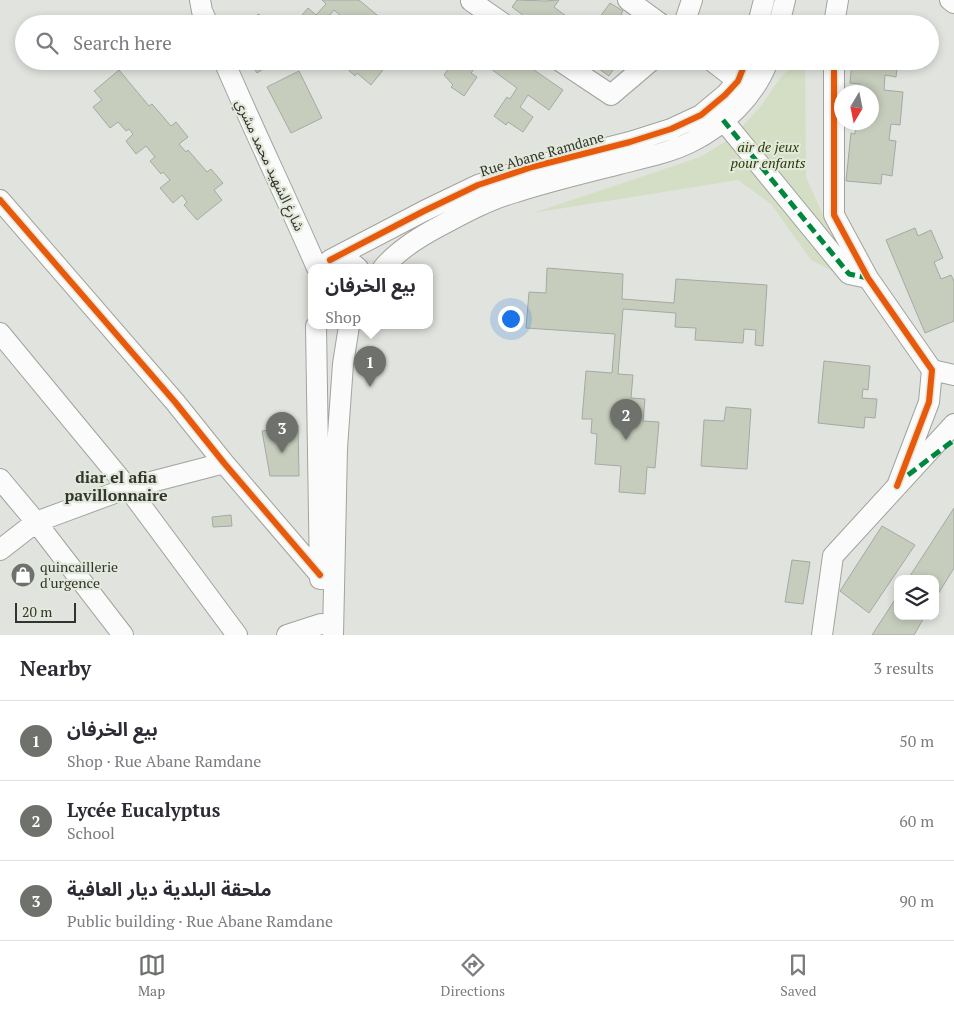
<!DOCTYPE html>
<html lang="en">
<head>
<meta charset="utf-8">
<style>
	body { margin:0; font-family:"PT Serif","Noto Sans Arabic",serif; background:#f2f2f3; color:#2b2b33 }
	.controls { position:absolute; right:15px; bottom:15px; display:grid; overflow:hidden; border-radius:10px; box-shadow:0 2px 8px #0003 }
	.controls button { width:45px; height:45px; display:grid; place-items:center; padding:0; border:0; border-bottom:1px solid #e1e1e2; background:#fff; color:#2b2b33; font:25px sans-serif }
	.compass { position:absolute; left:834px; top:85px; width:45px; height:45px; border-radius:50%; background:#fff; box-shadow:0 2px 8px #0003; rotate:190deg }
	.scale { position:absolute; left:15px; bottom:12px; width:61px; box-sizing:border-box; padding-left:5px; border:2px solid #32352f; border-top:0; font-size:14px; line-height:18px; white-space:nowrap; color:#32352f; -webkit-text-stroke:4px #e2e8da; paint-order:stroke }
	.you { position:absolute; left:510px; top:318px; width:18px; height:18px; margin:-12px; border:4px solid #fff; border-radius:50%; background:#1a73e8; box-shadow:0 0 0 8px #1a73e833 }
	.badge { display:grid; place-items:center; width:32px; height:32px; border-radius:50%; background:#6f726c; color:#fff; font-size:16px; font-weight:700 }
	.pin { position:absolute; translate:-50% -41px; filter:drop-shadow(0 1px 2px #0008) }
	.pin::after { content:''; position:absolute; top:26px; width:18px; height:15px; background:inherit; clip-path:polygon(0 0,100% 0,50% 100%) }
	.popup { position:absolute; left:308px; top:264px; width:125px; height:65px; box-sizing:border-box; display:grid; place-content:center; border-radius:10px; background:#fff; filter:drop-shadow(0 1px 4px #0005); font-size:16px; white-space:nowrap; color:#7c7c81 }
	.popup b { font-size:19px; color:#2b2b33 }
	.popup::after { content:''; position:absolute; left:50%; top:100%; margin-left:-10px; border:10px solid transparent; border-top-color:#fff }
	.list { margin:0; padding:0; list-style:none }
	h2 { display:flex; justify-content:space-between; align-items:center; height:65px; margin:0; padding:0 20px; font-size:21px }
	h2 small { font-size:16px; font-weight:400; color:#7c7c81 }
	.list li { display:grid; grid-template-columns:32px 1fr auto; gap:15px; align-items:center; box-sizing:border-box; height:80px; padding:0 20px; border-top:1px solid #e1e1e2 }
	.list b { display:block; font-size:19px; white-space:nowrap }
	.list p { margin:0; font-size:16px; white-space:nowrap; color:#7c7c81 }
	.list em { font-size:16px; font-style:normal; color:#7c7c81 }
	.icon { flex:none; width:28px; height:28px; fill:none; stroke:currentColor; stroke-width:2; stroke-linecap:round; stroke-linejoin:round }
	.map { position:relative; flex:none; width:954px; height:635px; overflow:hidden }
	.search { position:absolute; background:#fff; box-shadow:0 2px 8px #0003; left:15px; right:15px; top:15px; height:55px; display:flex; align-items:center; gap:12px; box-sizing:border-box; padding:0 18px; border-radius:28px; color:#7c7c81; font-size:19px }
	.sheet { height:305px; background:#fff }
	nav { display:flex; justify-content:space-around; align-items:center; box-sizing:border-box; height:70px; border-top:1px solid #e1e1e2; background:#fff; font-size:14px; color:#7c7c81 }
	nav a { display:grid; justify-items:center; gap:2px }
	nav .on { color:#6f726c }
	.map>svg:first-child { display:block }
	.green { fill:#d4dec5 }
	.building { fill:#c6cdbc; stroke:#a6a9a3 }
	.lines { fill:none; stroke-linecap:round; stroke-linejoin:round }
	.minor-casing { stroke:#a1a39e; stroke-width:22 }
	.minor { stroke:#fafbfa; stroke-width:20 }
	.quiet { stroke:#00873e; stroke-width:5; stroke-dasharray:10 5; stroke-linecap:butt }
	.cycleway-casing { stroke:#e2e8da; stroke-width:9 }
	.cycleway { stroke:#e8590c; stroke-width:6 }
	.labels { text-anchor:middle; stroke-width:4.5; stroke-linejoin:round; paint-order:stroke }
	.park-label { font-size:14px; font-style:italic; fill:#2b3b08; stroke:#e2e8da }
	.street-label { font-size:14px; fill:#32352f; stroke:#e2e8da }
	.poi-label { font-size:14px; fill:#32352f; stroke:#e2e8da; text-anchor:start }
	.quarter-label { font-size:16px; font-weight:bold; fill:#32352f; stroke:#e2e8da }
</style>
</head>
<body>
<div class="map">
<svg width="954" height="635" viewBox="0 0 954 635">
	<rect width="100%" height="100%" fill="#e1e4de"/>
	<path class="green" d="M 798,61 L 805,61 L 806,177 L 853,282 L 811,260 L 771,204 L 738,180 L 533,213 L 700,157 L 733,137 L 761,106 L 780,78 Z"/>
	<path class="building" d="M 322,0 L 359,0 L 388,24 L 350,24 L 334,10 L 325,21 L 327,24 L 300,24 L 298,20 L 308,8 L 316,15 L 326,4 Z
		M 517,0 L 545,1 L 559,0 L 554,7 L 577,24 L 535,24 L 512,7 Z
		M 610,3 L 623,11 L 621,14 L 634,24 L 599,24 L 597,21 Z
		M 259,14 L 265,24 L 242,24 Z
		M 249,61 L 276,61 L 257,73 Z
		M 348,61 L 372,61 L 383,70 L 371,85 L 357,73 L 355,76 L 344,66 Z
		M 467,61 L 521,61 L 563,90 L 549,110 L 528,95 L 520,107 L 533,117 L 523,132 L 508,122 L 506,125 L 494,116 L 507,97 L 510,99 L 517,88 L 480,61 L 471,73 L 477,77 L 464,96 L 451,87 L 453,85 L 444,75 L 453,62 L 462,68 Z
		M 588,61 L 619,61 L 609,76 Z
		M 852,61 L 898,61 L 896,77 L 885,75 L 884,90 L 903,92 L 900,125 L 891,124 L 889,140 L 896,141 L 892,176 L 882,174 L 881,184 L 846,181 L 851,133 L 855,134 L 856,122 L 872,122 L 872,92 L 859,92 L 860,84 L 850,83 Z
		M 119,70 L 149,106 L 152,104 L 171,126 L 176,122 L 188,137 L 179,144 L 186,152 L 188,150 L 207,172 L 211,169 L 223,183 L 214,190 L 222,200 L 197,220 L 184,205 L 187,202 L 182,195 L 173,203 L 160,188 L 170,180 L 163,172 L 161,174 L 150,161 L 155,157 L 146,146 L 136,154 L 126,141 L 133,134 L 129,129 L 126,131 L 118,122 L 110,128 L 93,107 L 102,100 L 94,91 Z
		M 299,71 L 322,118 L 291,133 L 267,87 Z
		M 915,228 L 918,236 L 931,230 L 943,258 L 934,262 L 941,279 L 951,275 L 954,281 L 954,321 L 925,333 L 886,240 Z
		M 547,268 L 623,274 L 622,299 L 674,303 L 676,279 L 767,285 L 763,346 L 755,345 L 756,330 L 744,329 L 743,343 L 695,340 L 696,328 L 675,327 L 676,313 L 623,309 L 618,374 L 633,375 L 631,398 L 645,399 L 643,421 L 659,422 L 655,468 L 647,467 L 645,494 L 619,492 L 621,466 L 595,464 L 597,434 L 591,433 L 592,419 L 582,419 L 586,371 L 612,373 L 615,334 L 526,328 L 529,292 L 546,293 Z
		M 824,361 L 870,366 L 868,390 L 863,389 L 862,398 L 877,399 L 875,418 L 865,417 L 864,428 L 818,423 Z
		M 726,407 L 751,409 L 747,469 L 701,466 L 704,420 L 724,421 Z
		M 298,425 L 299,476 L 270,476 L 262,431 Z
		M 954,508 L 954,568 L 935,599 L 935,579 L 908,579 Z
		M 231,515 L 232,526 L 213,527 L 212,517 Z
		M 882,526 L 915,545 L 869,613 L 840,591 Z
		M 792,560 L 810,562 L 803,604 L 785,602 Z
		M 898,595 L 898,616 L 925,616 L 914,635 L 872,635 Z"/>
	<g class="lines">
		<defs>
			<path id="minor" d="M 200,0 L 202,11 L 208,24
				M 628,0 L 661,24
				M 950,0 L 954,3
				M 471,1 L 504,24
				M 684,24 L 692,0
				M 758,24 L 764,0
				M 779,24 L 785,0
				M 834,24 L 838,0
				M 224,61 C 254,131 287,199 317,268
				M 560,61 L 611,95 L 651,61
				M 712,61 L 738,81
				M 834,61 L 834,215 L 868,278 L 932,370 L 929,402 L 897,486
				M 723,120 L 849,274 L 868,278
				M 0,200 L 175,402 L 224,463 L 320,575
				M 330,260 L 424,211 L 478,185 L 532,167 L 630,142 L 671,129 L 701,115 L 725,95 L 738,81 L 746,61
				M 328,262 C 340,257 349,260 358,268
				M 383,268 C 398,250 419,237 440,226 C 464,213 490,199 516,192 C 550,181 585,173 619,164 C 643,158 669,153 691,142 C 724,126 755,96 768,61
				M 316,326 L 320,579
				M 0,333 L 128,488 L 237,635
				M 932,370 L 954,375
				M 0,479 L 36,522 L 123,635
				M 0,550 L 36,522 L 128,488 L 224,463
				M 287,635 L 321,624
				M 333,635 L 337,448 L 343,364 L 349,326
				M 822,635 L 833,556 L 954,424"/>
		</defs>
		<use href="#minor" class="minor-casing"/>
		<use href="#minor" class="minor"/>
		<path class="quiet" d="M 723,120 L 849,274 L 868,278
			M 908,475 L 954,440"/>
		<defs>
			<path id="cycleway" d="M 834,61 L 834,215 L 868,278 L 932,370 L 929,402 L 897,486
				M 0,200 L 175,402 L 224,463 L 320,575
				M 330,260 L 424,211 L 478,185 L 532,167 L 630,142 L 671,129 L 701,115 L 725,95 L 738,81 L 746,61"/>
		</defs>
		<use href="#cycleway" class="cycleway-casing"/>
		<use href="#cycleway" class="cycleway"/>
	</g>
	<defs>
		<symbol id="shop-disc" viewBox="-11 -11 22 22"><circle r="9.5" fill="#6f726c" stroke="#e2e8da"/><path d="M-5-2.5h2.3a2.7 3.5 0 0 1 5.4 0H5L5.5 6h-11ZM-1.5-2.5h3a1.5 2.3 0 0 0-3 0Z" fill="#fff"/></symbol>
	</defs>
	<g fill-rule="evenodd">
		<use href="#shop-disc" x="9" y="561" width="28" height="28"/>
	</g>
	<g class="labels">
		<g class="park-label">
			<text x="768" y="152">air de jeux<tspan x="768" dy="16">pour enfants</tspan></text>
		</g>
		<g class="street-label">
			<text transform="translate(542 154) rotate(-16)" y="5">Rue Abane Ramdane</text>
			<text transform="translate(270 165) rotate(65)" y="5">شارغ الشهيد محمد مشري</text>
		</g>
		<g class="poi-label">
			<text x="40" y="572">quincaillerie<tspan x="40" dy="16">d'urgence</tspan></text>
		</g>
		<g class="quarter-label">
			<text x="116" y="483">diar el afia<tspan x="116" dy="18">pavillonnaire</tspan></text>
		</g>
	</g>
</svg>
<div class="controls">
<button><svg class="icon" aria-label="layers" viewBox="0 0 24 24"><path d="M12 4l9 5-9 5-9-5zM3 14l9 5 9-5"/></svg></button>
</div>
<svg class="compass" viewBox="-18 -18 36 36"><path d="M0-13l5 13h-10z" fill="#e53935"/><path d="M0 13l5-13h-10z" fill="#7c7c81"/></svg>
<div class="scale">20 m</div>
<div class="you"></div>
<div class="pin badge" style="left:370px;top:387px">1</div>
<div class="popup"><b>بيع الخرفان</b>Shop</div>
<div class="pin badge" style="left:626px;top:440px">2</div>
<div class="pin badge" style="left:282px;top:453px">3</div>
<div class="search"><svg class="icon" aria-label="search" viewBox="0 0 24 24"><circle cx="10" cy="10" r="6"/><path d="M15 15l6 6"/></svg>Search here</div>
</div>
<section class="sheet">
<h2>Nearby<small>3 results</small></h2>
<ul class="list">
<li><span class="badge">1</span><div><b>بيع الخرفان</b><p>Shop · Rue Abane Ramdane</p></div><em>50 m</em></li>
<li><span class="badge">2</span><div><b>Lycée Eucalyptus</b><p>School</p></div><em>60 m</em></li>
<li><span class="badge">3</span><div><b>ملحقة البلدية ديار العافية</b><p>Public building · Rue Abane Ramdane</p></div><em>90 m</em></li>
</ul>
</section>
<nav>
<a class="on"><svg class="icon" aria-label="map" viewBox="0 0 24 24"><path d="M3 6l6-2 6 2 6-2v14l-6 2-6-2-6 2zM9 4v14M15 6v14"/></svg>Map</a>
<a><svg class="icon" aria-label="directions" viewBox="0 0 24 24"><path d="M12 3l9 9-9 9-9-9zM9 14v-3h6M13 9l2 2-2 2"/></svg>Directions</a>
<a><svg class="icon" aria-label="saved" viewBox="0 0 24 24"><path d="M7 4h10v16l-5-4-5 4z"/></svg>Saved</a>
</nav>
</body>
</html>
